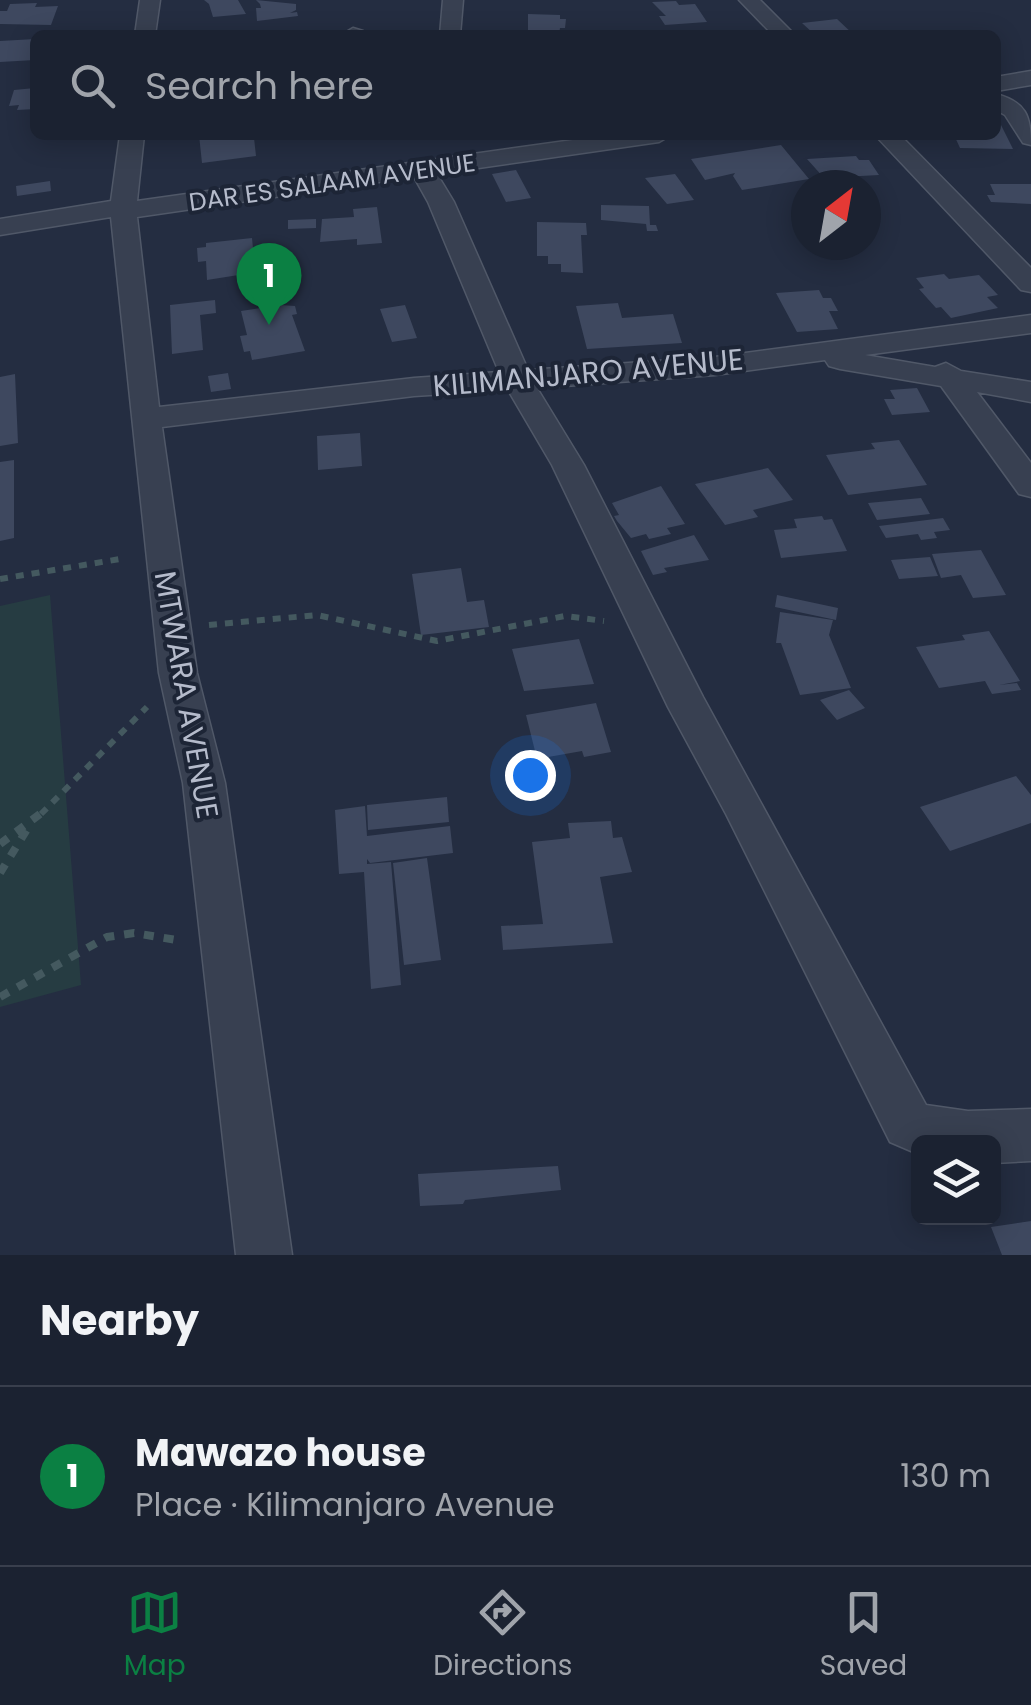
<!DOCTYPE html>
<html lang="en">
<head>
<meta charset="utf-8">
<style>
	body { margin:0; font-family:Poppins,sans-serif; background:#282f3d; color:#f1f3f6 }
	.controls { position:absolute; right:30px; bottom:30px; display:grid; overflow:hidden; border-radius:15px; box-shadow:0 5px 25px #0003 }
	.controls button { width:90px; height:90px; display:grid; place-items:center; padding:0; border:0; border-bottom:2px solid #393f4d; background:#1b2231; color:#f1f3f6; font:50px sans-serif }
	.compass { position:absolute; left:791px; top:170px; width:90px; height:90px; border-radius:50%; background:#1b2231; box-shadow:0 5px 25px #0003; rotate:31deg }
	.you { position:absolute; left:530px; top:775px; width:35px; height:35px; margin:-25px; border:8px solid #fff; border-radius:50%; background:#1a73e8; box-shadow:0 0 0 15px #1a73e833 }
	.badge { display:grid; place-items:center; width:65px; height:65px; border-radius:50%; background:#0b8043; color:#fff; font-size:32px; font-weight:700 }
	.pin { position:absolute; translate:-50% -82px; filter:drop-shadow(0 2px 5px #0008) }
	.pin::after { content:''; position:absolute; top:52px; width:35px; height:30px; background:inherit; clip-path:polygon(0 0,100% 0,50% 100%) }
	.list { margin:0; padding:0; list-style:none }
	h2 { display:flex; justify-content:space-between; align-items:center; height:130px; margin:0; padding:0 40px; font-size:42px }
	h2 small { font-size:32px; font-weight:400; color:#a0a4ab }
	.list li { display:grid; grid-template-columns:65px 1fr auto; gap:30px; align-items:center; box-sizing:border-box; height:180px; padding:0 40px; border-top:2px solid #393f4d }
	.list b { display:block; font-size:38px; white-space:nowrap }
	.list p { margin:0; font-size:32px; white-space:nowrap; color:#a0a4ab }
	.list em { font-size:32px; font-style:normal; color:#a0a4ab }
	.icon { flex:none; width:55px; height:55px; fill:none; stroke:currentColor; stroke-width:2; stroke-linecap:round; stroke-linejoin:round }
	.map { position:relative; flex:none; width:1031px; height:1255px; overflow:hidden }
	.search { position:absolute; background:#1b2231; box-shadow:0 5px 25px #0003; left:30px; right:30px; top:30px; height:110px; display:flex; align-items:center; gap:25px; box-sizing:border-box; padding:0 35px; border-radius:15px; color:#a0a4ab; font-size:38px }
	.sheet { height:310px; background:#1b2231 }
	nav { display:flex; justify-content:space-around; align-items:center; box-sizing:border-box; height:140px; border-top:2px solid #393f4d; background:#1b2231; font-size:28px; color:#a0a4ab }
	nav a { display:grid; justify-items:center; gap:5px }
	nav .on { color:#0b8043 }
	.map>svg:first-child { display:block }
	.green { fill:#263c42 }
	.building { fill:#3e485f }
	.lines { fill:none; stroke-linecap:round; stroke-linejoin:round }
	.street-casing { stroke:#505868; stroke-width:3 }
	.path-far1 { stroke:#44595f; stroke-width:6; stroke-dasharray:8 8; stroke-linecap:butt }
	.path { stroke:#44595f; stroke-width:8; stroke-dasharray:10 10; stroke-linecap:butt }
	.street { fill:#384051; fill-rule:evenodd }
	.labels { text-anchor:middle; stroke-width:8; stroke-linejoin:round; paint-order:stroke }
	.far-street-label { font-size:25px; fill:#b5bbcb; stroke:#1d2536 }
	.street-label { font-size:30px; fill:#b5bbcb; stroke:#1d2536 }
</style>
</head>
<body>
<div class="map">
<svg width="1031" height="1255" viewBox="0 0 1031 1255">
	<rect width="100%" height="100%" fill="#242d41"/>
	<path class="green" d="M 50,595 L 81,985 L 0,1007 L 0,606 Z"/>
	<path class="building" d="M 204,0 L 238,0 L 246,14 L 213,17 L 209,4 Z
		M 256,0 L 296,4 L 296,10 L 290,13 L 297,12 L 298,16 L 257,21 L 256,8 L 261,8 L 260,4 Z
		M 676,1 L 679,5 L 695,4 L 707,22 L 665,25 L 659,16 L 666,16 L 652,2 Z
		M 37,3 L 35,7 L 58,6 L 51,25 L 0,24 L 0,11 L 7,11 L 10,4 Z
		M 528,14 L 560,15 L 560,19 L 566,19 L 565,28 L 560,28 L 559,35 L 528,35 Z
		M 837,19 L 854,35 L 815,35 L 802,23 Z
		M 35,39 L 35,60 L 0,62 L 0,41 Z
		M 35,88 L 35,109 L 17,110 L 19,105 L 9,106 L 14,90 Z
		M 996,125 L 1001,125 L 1013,149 L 960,148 L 954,135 L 996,135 Z
		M 199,135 L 254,138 L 256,156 L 202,163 Z
		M 781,145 L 809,179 L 742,190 L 733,176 L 735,173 L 705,180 L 691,159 Z
		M 856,156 L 859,160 L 869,160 L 879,175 L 824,178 L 807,159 Z
		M 516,170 L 531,198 L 506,202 L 492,174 Z
		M 675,174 L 694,200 L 667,204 L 645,178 Z
		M 50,181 L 51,191 L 17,196 L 16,186 Z
		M 990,184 L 1031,184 L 1031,204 L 991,202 L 987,195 L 995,195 Z
		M 601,205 L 649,206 L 650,225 L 656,225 L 658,231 L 647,231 L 646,224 L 601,220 Z
		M 377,207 L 382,243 L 357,245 L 357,239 L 320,242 L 322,219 L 354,217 L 353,209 Z
		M 316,219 L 316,228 L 288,229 L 288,220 Z
		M 537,222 L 586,223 L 587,235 L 581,235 L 583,273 L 561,272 L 561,264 L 548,264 L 548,256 L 537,256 Z
		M 252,238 L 254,259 L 263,258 L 264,271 L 207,280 L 206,261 L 198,262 L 197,248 L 206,247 L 206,243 Z
		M 944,274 L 949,279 L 979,275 L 998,295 L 987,297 L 998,308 L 951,318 L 941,307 L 936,308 L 919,289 L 924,288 L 916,278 Z
		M 819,290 L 823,298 L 831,298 L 838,311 L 829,311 L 838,329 L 797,332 L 776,293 Z
		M 215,300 L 216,313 L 200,315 L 203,350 L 172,354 L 170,305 Z
		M 618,303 L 622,318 L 673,314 L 682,343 L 587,349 L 576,306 Z
		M 280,305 L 295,306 L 297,314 L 292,315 L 305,351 L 252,360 L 250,351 L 244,352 L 240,336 L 247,335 L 241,311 Z
		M 405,305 L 417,338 L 392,342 L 380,309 Z
		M 228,373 L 231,389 L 211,392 L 208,376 Z
		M 15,374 L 18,443 L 0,446 L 0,377 Z
		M 917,388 L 930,412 L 892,415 L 884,399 L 895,399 L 890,390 Z
		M 360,433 L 362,466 L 318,470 L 317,436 Z
		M 899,440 L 927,485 L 848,495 L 826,455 L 875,449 L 871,443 Z
		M 14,460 L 14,538 L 0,541 L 0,462 Z
		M 768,468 L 793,500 L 753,510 L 758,517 L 725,525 L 695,484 Z
		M 661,486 L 685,524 L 667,528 L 671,534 L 649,539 L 646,534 L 631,538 L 617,521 L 614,516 L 619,515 L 612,503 Z
		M 921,498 L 930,514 L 877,520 L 868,503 Z
		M 822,516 L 824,520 L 832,519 L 847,551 L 781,558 L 774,530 L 797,528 L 794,519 Z
		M 943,518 L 950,530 L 934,532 L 937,538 L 921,540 L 918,534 L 886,538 L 879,526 Z
		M 694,535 L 709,560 L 664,568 L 667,572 L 653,575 L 641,551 Z
		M 981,550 L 1006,595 L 973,598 L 961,575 L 941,578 L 932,554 Z
		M 930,557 L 938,576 L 899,579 L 891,560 Z
		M 461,568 L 467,602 L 484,600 L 489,627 L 421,635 L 412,574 Z
		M 777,595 L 838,608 L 836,620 L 775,607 Z
		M 780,612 L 833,620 L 829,635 L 851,688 L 800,695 L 781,643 L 776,643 Z
		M 989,631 L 1020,681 L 999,685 L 1017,683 L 1021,690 L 992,694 L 985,681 L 939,688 L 916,647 L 965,640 L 962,635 Z
		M 579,639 L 594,684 L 524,691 L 512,649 Z
		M 849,690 L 865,708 L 837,720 L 820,700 Z
		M 596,703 L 611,752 L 584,757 L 582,751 L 537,759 L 526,715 Z
		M 1016,776 L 1031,795 L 1031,823 L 950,851 L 920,807 Z
		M 447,797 L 449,822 L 368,830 L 367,805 Z
		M 365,806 L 367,836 L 450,826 L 453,853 L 370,863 L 367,859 L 367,864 L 391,862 L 401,985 L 371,989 L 364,872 L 339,874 L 335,810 Z
		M 611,821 L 613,838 L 622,837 L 632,872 L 600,877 L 613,943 L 503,950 L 501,926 L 543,924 L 532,842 L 570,838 L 568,823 Z
		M 427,858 L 441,960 L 404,965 L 393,863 Z
		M 558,1166 L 561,1190 L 465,1200 L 463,1204 L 420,1206 L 418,1174 Z
		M 1031,1221 L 1031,1255 L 1002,1255 L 991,1227 Z"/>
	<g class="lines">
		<defs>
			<path id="street" d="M 140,0 L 160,0 L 155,35 L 135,35 Z
				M 443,0 L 463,0 L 460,35 L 440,35 Z
				M 739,0 L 760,0 L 795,35 L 773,35 Z
				M 353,28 L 363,31 L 366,35 L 343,34 Z
				M 1031,71 L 1031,85 L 996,91 L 996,77 Z
				M 996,94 C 1026,102 1031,116 1031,145 L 1023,143 L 1005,115 L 996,110 Z
				M 120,135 L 144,135 L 137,201 L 609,135 L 671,135 L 659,142 L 437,174 L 454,202 L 528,370 L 715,357 L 1031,315 L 1031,333 L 865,355 L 935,367 L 946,363 L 961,371 L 1031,382 L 1031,402 L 977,392 L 1031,463 L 1031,497 L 1019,494 L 941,386 L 840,369 L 829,366 L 825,360 L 715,375 L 537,388 L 584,465 L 703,697 L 926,1105 L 968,1111 L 1031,1109 L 1031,1161 L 994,1163 L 994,1142 L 918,1142 L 918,1154 L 890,1142 L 726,814 L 668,707 L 552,465 L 508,390 L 414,396 L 162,427 L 197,673 L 225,783 L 292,1255 L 236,1255 L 183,783 L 159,673 L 111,217 L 0,235 L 0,219 L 111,201 ZM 414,177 L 428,202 L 499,372 L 414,378 L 159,407 L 137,217 Z
				M 875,135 L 900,135 L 1031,268 L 1031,292 L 1021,290 Z"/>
		</defs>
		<use href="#street" class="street-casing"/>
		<path class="path-far1" d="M 0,579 L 126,558
			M 209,625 L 317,615 L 437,641 L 565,616 L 604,621
			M 41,814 L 147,707"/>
		<path class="path" d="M 0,844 L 44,811
			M 0,873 L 31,823
			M 0,997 L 107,937 L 134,933 L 183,941"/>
		<use href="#street" class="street"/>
	</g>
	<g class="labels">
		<g class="far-street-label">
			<text transform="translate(332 182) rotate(-8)" y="9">DAR ES SALAAM AVENUE</text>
		</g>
		<g class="street-label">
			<text transform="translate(588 373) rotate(-5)" y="10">KILIMANJARO AVENUE</text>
			<text transform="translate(186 695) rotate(80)" y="10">MTWARA AVENUE</text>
		</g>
	</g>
</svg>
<div class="controls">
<button><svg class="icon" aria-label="layers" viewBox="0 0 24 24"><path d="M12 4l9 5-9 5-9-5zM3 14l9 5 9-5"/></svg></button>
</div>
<svg class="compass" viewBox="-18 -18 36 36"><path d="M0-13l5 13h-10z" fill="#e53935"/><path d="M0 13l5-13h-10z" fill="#a0a4ab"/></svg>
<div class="you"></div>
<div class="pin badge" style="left:269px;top:325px">1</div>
<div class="search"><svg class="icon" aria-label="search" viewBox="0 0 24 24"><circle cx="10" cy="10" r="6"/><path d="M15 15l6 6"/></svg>Search here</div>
</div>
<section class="sheet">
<h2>Nearby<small></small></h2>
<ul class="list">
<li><span class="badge">1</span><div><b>Mawazo house</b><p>Place · Kilimanjaro Avenue</p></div><em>130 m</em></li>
</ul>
</section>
<nav>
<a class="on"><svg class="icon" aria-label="map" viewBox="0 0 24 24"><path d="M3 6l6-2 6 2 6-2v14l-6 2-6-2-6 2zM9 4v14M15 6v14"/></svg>Map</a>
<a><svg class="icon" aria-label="directions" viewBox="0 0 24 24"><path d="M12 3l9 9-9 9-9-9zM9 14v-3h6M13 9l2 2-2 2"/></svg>Directions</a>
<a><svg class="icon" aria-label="saved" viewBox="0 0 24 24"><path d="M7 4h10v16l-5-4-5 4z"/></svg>Saved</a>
</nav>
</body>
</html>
